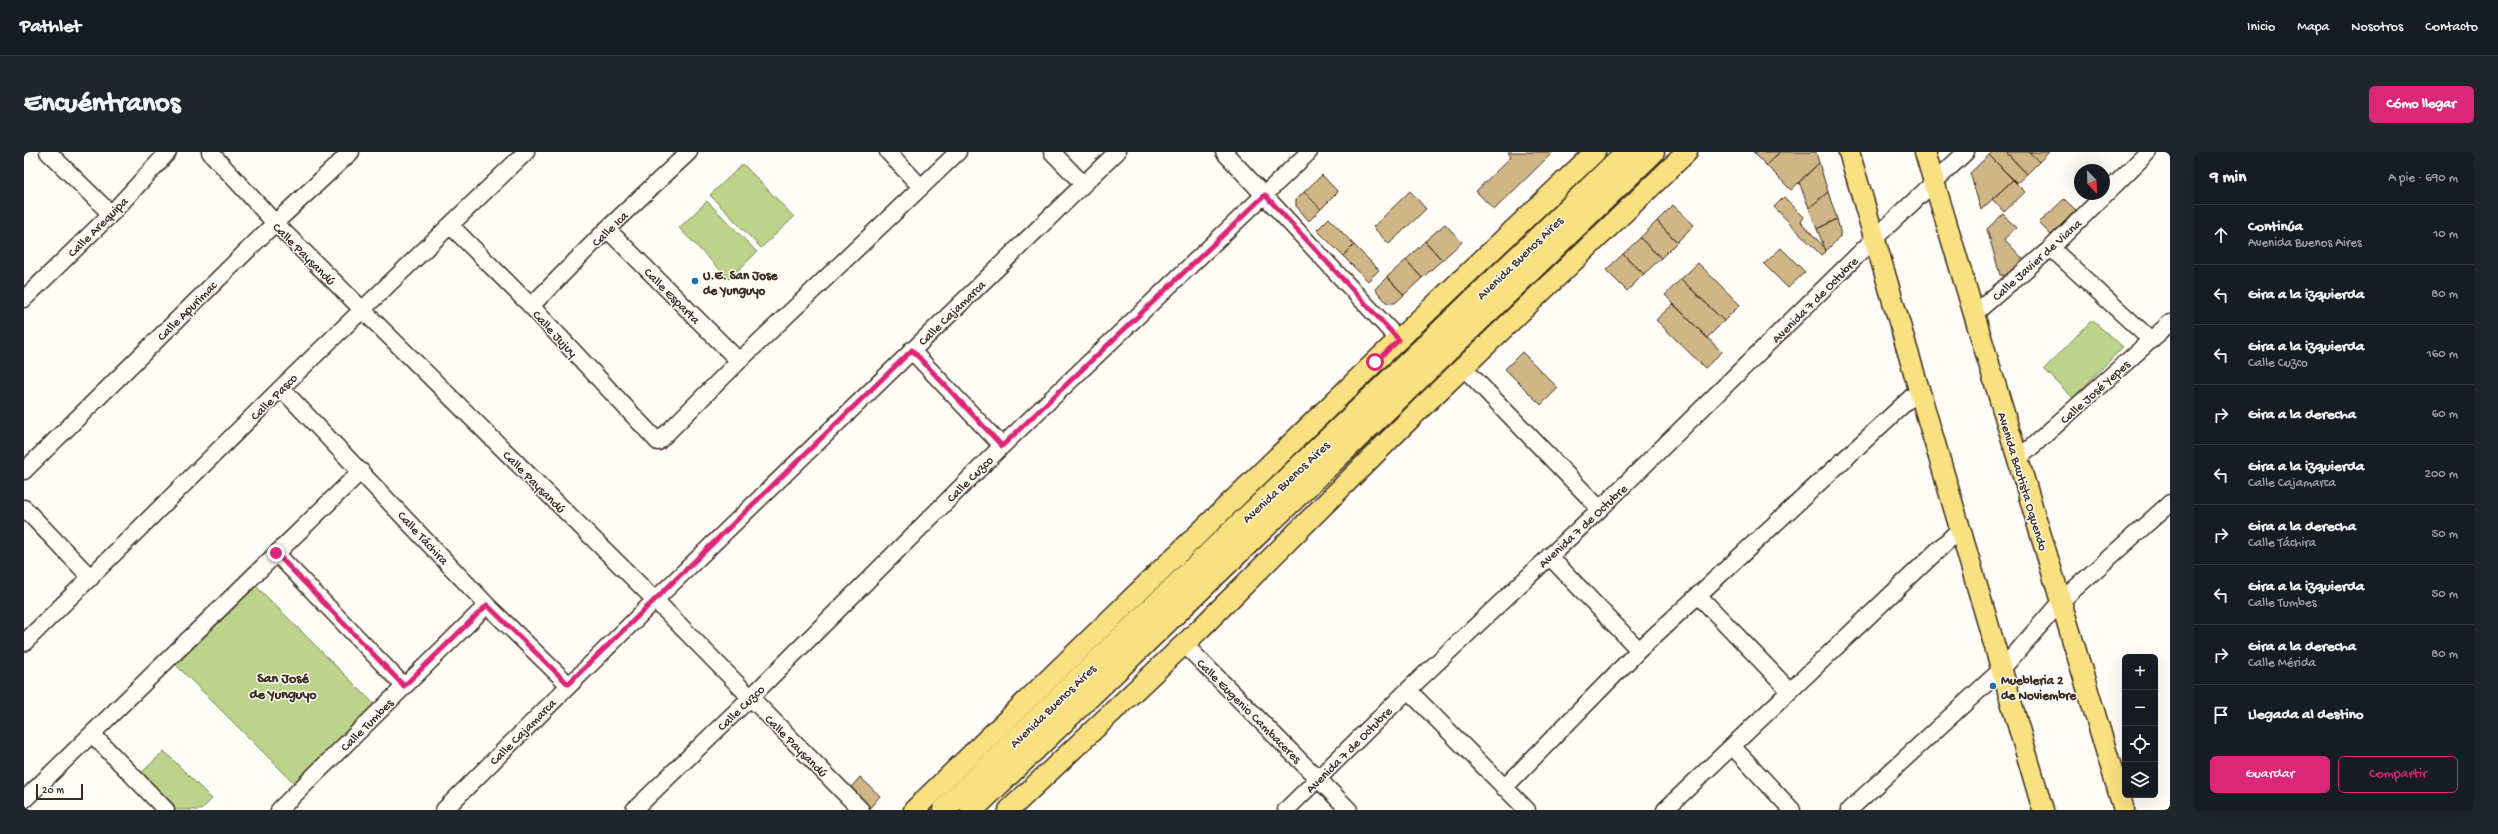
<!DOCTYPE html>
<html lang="es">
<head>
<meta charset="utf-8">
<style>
	body { margin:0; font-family:"Gochi Hand",sans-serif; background:#20242c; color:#f1f3f6 }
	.controls { position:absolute; right:12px; bottom:12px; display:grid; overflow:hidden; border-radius:6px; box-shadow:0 4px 16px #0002 }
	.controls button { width:36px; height:36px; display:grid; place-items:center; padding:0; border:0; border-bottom:1px solid #363941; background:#171b24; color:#f1f3f6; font:20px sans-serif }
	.compass { position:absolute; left:2050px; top:12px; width:36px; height:36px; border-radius:50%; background:#171b24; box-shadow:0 4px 16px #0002; rotate:157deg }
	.scale { position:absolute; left:12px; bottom:10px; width:47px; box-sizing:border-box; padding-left:4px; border:2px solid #3b2a1e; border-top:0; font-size:11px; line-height:14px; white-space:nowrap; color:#3b2a1e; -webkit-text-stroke:3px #fdfcf7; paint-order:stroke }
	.stop { position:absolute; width:12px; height:12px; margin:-9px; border:3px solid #db2777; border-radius:50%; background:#fff }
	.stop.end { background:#db2777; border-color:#fff; box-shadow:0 1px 4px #0008 }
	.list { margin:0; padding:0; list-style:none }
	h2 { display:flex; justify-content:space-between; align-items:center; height:52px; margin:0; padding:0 16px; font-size:17px }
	h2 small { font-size:13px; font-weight:400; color:#9ea1a6 }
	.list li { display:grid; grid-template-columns:26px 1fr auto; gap:12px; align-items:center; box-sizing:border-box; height:60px; padding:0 16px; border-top:1px solid #363941 }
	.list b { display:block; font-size:15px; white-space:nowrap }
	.list p { margin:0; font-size:13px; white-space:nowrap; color:#9ea1a6 }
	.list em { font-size:13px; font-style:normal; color:#9ea1a6 }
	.actions { display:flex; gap:8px; padding:12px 16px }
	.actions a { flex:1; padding:9px 0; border:1px solid #db2777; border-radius:6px; text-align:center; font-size:14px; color:#db2777 }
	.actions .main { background:#db2777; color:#fff }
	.icon { flex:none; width:22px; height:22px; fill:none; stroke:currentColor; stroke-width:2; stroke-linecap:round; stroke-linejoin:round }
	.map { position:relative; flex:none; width:2146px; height:658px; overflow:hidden; border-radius:6px }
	header { display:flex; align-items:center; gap:24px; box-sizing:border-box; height:56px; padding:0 20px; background:#171b24; border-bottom:1px solid #363941 }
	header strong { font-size:19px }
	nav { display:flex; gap:22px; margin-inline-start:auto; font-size:14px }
	.intro { display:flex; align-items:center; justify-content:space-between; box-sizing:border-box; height:96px; padding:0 24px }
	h1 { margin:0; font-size:28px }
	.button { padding:10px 18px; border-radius:6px; background:#db2777; color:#fff; font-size:14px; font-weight:700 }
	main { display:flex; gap:24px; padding:0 24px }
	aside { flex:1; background:#171b24; border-radius:6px; box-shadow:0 4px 16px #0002 }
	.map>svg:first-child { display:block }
	.green { fill:#bbd38a; stroke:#7b7e54 }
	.building { fill:#d0b687; stroke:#3b2a1e }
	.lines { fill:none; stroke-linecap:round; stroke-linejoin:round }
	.minor-casing { stroke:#3b2a1e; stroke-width:19 }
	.major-casing { stroke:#3b2a1e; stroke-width:23 }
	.highway-casing { stroke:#3b2a1e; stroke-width:25 }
	.minor { stroke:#fdfcf7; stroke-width:16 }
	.major { stroke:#f9e181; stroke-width:20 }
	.highway { stroke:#f9e181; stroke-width:22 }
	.route { stroke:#db2777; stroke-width:5 }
	.poi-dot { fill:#1f6fb2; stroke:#fdfcf7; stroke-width:1.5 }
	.labels { text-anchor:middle; stroke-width:3; stroke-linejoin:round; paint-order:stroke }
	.street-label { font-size:13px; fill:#3b2a1e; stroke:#fdfcf7 }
	.poi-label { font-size:13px; font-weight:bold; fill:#3b2a1e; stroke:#fdfcf7; text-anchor:start }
	.neighbourhood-label { font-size:14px; font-weight:bold; fill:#3b2a1e; stroke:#fdfcf7 }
</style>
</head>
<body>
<header>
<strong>Pathlet</strong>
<nav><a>Inicio</a><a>Mapa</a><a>Nosotros</a><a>Contacto</a></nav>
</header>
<div class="intro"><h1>Encuéntranos</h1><a class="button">Cómo llegar</a></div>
<main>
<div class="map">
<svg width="2146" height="658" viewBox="0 0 2146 658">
	<rect width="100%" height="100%" fill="#fdfcf7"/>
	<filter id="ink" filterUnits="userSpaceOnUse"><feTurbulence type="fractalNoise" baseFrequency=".025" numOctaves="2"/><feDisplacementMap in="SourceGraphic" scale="8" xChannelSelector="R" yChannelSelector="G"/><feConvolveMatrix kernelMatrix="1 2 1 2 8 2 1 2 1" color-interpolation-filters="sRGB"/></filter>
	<g filter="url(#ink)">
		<path class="green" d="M 719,12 L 770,65 L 737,96 L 686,43 Z
			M 683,49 L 733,100 L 705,127 L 655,76 Z
			M 2068,168 L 2099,195 L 2049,246 L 2020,217 Z
			M 232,434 L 352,554 L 272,633 L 152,513 Z
			M 140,599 L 188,647 L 177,658 L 141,658 L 111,627 Z"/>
		<path class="building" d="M 1484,0 L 1529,0 L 1470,58 L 1452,39 L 1487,5 Z
			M 1729,0 L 1756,0 L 1742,13 Z
			M 1756,0 L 1792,0 L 1795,11 L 1767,38 L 1742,13 Z
			M 1969,0 L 1982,0 L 2003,22 L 1993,31 L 1965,3 Z
			M 1982,0 L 2005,0 L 2015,10 L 2003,22 Z
			M 2005,0 L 2025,0 L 2015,10 Z
			M 1965,3 L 1989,28 L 1957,58 L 1946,21 Z
			M 1795,11 L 1804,40 L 1785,56 L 1775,30 Z
			M 1298,23 L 1314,40 L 1297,57 L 1280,40 Z
			M 1989,28 L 2001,40 L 1980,60 L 1968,47 Z
			M 1386,39 L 1402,57 L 1365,92 L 1349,75 Z
			M 1280,40 L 1297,57 L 1285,69 L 1272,54 L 1272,48 Z
			M 1804,40 L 1813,67 L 1793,77 L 1785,56 Z
			M 1760,45 L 1780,65 L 1777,70 L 1801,96 L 1802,99 L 1797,103 L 1750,55 Z
			M 2040,47 L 2052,58 L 2027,83 L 2015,71 Z
			M 1649,53 L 1670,73 L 1653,90 L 1633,69 Z
			M 1979,62 L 1992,76 L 1980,87 L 2001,109 L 1985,124 L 1976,123 L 1963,77 Z
			M 1305,66 L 1330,93 L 1319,104 L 1293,78 Z
			M 1813,67 L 1816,79 L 1816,85 L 1802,99 L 1793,77 Z
			M 1633,69 L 1653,90 L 1637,106 L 1616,86 Z
			M 1421,72 L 1438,90 L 1418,108 L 1401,89 Z
			M 1616,86 L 1637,106 L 1620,122 L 1599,102 Z
			M 1401,89 L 1418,108 L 1398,126 L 1382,108 Z
			M 1330,93 L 1355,118 L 1344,129 L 1319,104 Z
			M 1757,96 L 1781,120 L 1764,136 L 1740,112 Z
			M 1599,102 L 1620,122 L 1603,139 L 1582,118 Z
			M 1382,108 L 1398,126 L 1380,143 L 1363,125 Z
			M 1674,111 L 1716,153 L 1700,169 L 1657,127 Z
			M 1363,125 L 1380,143 L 1371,151 L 1363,151 L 1351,137 Z
			M 1657,127 L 1700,169 L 1683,186 L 1641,143 Z
			M 1649,152 L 1698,200 L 1681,216 L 1632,168 Z
			M 1498,200 L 1534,236 L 1517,253 L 1481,217 Z
			M 836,625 L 856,644 L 844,658 L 824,639 Z"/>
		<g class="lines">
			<defs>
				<path id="minor" d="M 24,0 L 87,62
					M 186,0 L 251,71 L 631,448 L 837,658
					M 864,0 L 897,35
					M 1028,0 L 1059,32
					M 1200,0 L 1375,188
					M 427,74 L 507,154 L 634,290 L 715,209 L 934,0
					M 583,77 L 715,209
					M 2027,96 L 2127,188
					M 0,147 L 87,62 L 144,0
					M 507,154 L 583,77 L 665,0
					M 1950,162 L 2027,96 L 2124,0
					M 887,198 L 978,294
					M 1439,215 L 1576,357
					M 257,236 L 463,453 L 544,532
					M 1994,307 L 2146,171
					M 0,319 L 251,71 L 327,0
					M 0,356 L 67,426
					M 252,401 L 380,534
					M 1525,404 L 1615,498
					M 1674,443 L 1765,538
					M 0,491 L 257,236 L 502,0
					M 1160,492 L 1325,658
					M 1384,538 L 1503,658
					M 68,582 L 142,658
					M 1708,594 L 1768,658
					M 1480,636 L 1615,498 L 1895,238
					M 0,648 L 337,319
					M 255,658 L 463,453
					M 420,658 L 631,448 L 1093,0
					M 610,658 L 726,546 L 978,294 L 1285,0
					M 1262,658 L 1384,538 L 1576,357 L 1851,86 L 1942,0
					M 1641,658 L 1936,377
					M 1825,658 L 1978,517 L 2037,449 L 2146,351"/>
				<path id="major" d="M 1825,0 L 2019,658
					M 1901,0 L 2100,658
					M 890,658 L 1351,210 L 1571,0
					M 985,658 L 1176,477 L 1398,255 L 1663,0"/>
				<path id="highway" d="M 920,658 C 1146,437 1376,220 1603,0
					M 948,658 L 1629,0"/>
			</defs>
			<use href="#minor" class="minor-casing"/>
			<use href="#major" class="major-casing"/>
			<use href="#highway" class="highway-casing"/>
			<use href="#minor" class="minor"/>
			<use href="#major" class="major"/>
			<use href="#highway" class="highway"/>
		</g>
	</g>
	<g class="lines" filter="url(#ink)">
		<path class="route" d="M 252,401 L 380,534 L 463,453 L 544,532 L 888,198 L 978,294 L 1241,43 L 1375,188 L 1351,210"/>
	</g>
	<g class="poi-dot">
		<circle cx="671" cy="129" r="4"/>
		<circle cx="1969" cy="534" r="4"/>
	</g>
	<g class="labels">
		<g class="street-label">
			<text transform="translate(73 74) rotate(-45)" y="5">Calle Arequipa</text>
			<text transform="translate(585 76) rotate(-44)" y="5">Calle Ica</text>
			<text transform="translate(281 101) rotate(45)" y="5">Calle Paysandú</text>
			<text transform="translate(1495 105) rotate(-44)" y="5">Avenida Buenos Aires</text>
			<text transform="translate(2012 107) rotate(-42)" y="5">Calle Javier de Viana</text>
			<text transform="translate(649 143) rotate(45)" y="5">Calle Esparta</text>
			<text transform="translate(1790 147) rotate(-45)" y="5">Avenida 7 de Octubre</text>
			<text transform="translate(162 158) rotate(-45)" y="5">Calle Apurimac</text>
			<text transform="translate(927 160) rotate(-44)" y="5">Calle Cajamarca</text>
			<text transform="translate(532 181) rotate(47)" y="5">Calle Jujuy</text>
			<text transform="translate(2070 239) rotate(-42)" y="5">Calle José Yepes</text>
			<text transform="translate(249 244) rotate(-45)" y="5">Calle Pasco</text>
			<text transform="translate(945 326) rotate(-45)" y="5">Calle Cuzco</text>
			<text transform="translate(511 329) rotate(45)" y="5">Calle Paysandú</text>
			<text transform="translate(1261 329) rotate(-43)" y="5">Avenida Buenos Aires</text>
			<text transform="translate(2000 329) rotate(73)" y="5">Avenida Bautista Oquendo</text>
			<text transform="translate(1558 373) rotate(-43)" y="5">Avenida 7 de Octubre</text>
			<text transform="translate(400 385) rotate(47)" y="5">Calle Táchira</text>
			<text transform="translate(1028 553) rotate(-44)" y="5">Avenida Buenos Aires</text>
			<text transform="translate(716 555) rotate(-44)" y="5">Calle Cuzco</text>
			<text transform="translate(1226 558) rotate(45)" y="5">Calle Eugenio Cambaceres</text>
			<text transform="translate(342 572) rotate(-45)" y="5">Calle Tumbes</text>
			<text transform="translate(498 579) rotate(-45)" y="5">Calle Cajamarca</text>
			<text transform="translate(773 593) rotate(45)" y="5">Calle Paysandú</text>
			<text transform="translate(1324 597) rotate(-45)" y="5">Avenida 7 de Octubre</text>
		</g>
		<g class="poi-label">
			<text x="679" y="127">U.E. San Jose<tspan x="679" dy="15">de Yunguyo</tspan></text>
			<text x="1977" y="532">Muebleria 2<tspan x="1977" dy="15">de Noviembre</tspan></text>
		</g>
		<g class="neighbourhood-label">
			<text x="259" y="530">San José<tspan x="259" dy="16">de Yunguyo</tspan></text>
		</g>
	</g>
</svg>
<div class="controls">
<button>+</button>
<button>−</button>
<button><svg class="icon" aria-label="locate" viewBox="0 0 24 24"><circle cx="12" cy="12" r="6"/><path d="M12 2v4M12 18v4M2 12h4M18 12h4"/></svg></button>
<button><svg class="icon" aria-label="layers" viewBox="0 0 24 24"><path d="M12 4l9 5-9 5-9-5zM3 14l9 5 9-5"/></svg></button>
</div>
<svg class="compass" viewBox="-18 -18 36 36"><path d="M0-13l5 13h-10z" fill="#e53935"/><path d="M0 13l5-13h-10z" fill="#9ea1a6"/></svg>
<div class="scale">20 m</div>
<div class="stop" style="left:1351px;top:210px"></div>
<div class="stop end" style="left:252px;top:401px"></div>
</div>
<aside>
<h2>9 min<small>A pie · 690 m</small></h2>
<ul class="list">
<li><svg class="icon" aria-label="ahead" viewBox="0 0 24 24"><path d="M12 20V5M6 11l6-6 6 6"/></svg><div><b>Continúa</b><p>Avenida Buenos Aires</p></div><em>10 m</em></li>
<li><svg class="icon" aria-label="left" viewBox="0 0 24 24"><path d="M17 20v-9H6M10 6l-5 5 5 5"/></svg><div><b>Gira a la izquierda</b></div><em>80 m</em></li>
<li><svg class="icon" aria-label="left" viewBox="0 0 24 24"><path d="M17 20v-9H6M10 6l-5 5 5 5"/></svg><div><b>Gira a la izquierda</b><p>Calle Cuzco</p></div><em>160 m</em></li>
<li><svg class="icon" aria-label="right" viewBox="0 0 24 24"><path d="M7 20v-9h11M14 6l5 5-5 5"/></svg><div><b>Gira a la derecha</b></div><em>60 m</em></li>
<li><svg class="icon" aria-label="left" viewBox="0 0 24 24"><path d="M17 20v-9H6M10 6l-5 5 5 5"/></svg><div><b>Gira a la izquierda</b><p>Calle Cajamarca</p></div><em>200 m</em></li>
<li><svg class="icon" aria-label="right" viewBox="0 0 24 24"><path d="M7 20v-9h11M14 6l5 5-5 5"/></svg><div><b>Gira a la derecha</b><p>Calle Táchira</p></div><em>50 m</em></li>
<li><svg class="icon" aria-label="left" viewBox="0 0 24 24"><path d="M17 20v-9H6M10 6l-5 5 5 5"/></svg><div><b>Gira a la izquierda</b><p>Calle Tumbes</p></div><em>50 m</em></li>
<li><svg class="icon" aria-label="right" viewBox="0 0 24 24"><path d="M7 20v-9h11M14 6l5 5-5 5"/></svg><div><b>Gira a la derecha</b><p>Calle Mérida</p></div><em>80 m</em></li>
<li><svg class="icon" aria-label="arrive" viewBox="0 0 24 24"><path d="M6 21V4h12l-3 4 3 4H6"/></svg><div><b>Llegada al destino</b></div></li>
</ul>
<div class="actions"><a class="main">Guardar</a><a>Compartir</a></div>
</aside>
</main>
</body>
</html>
